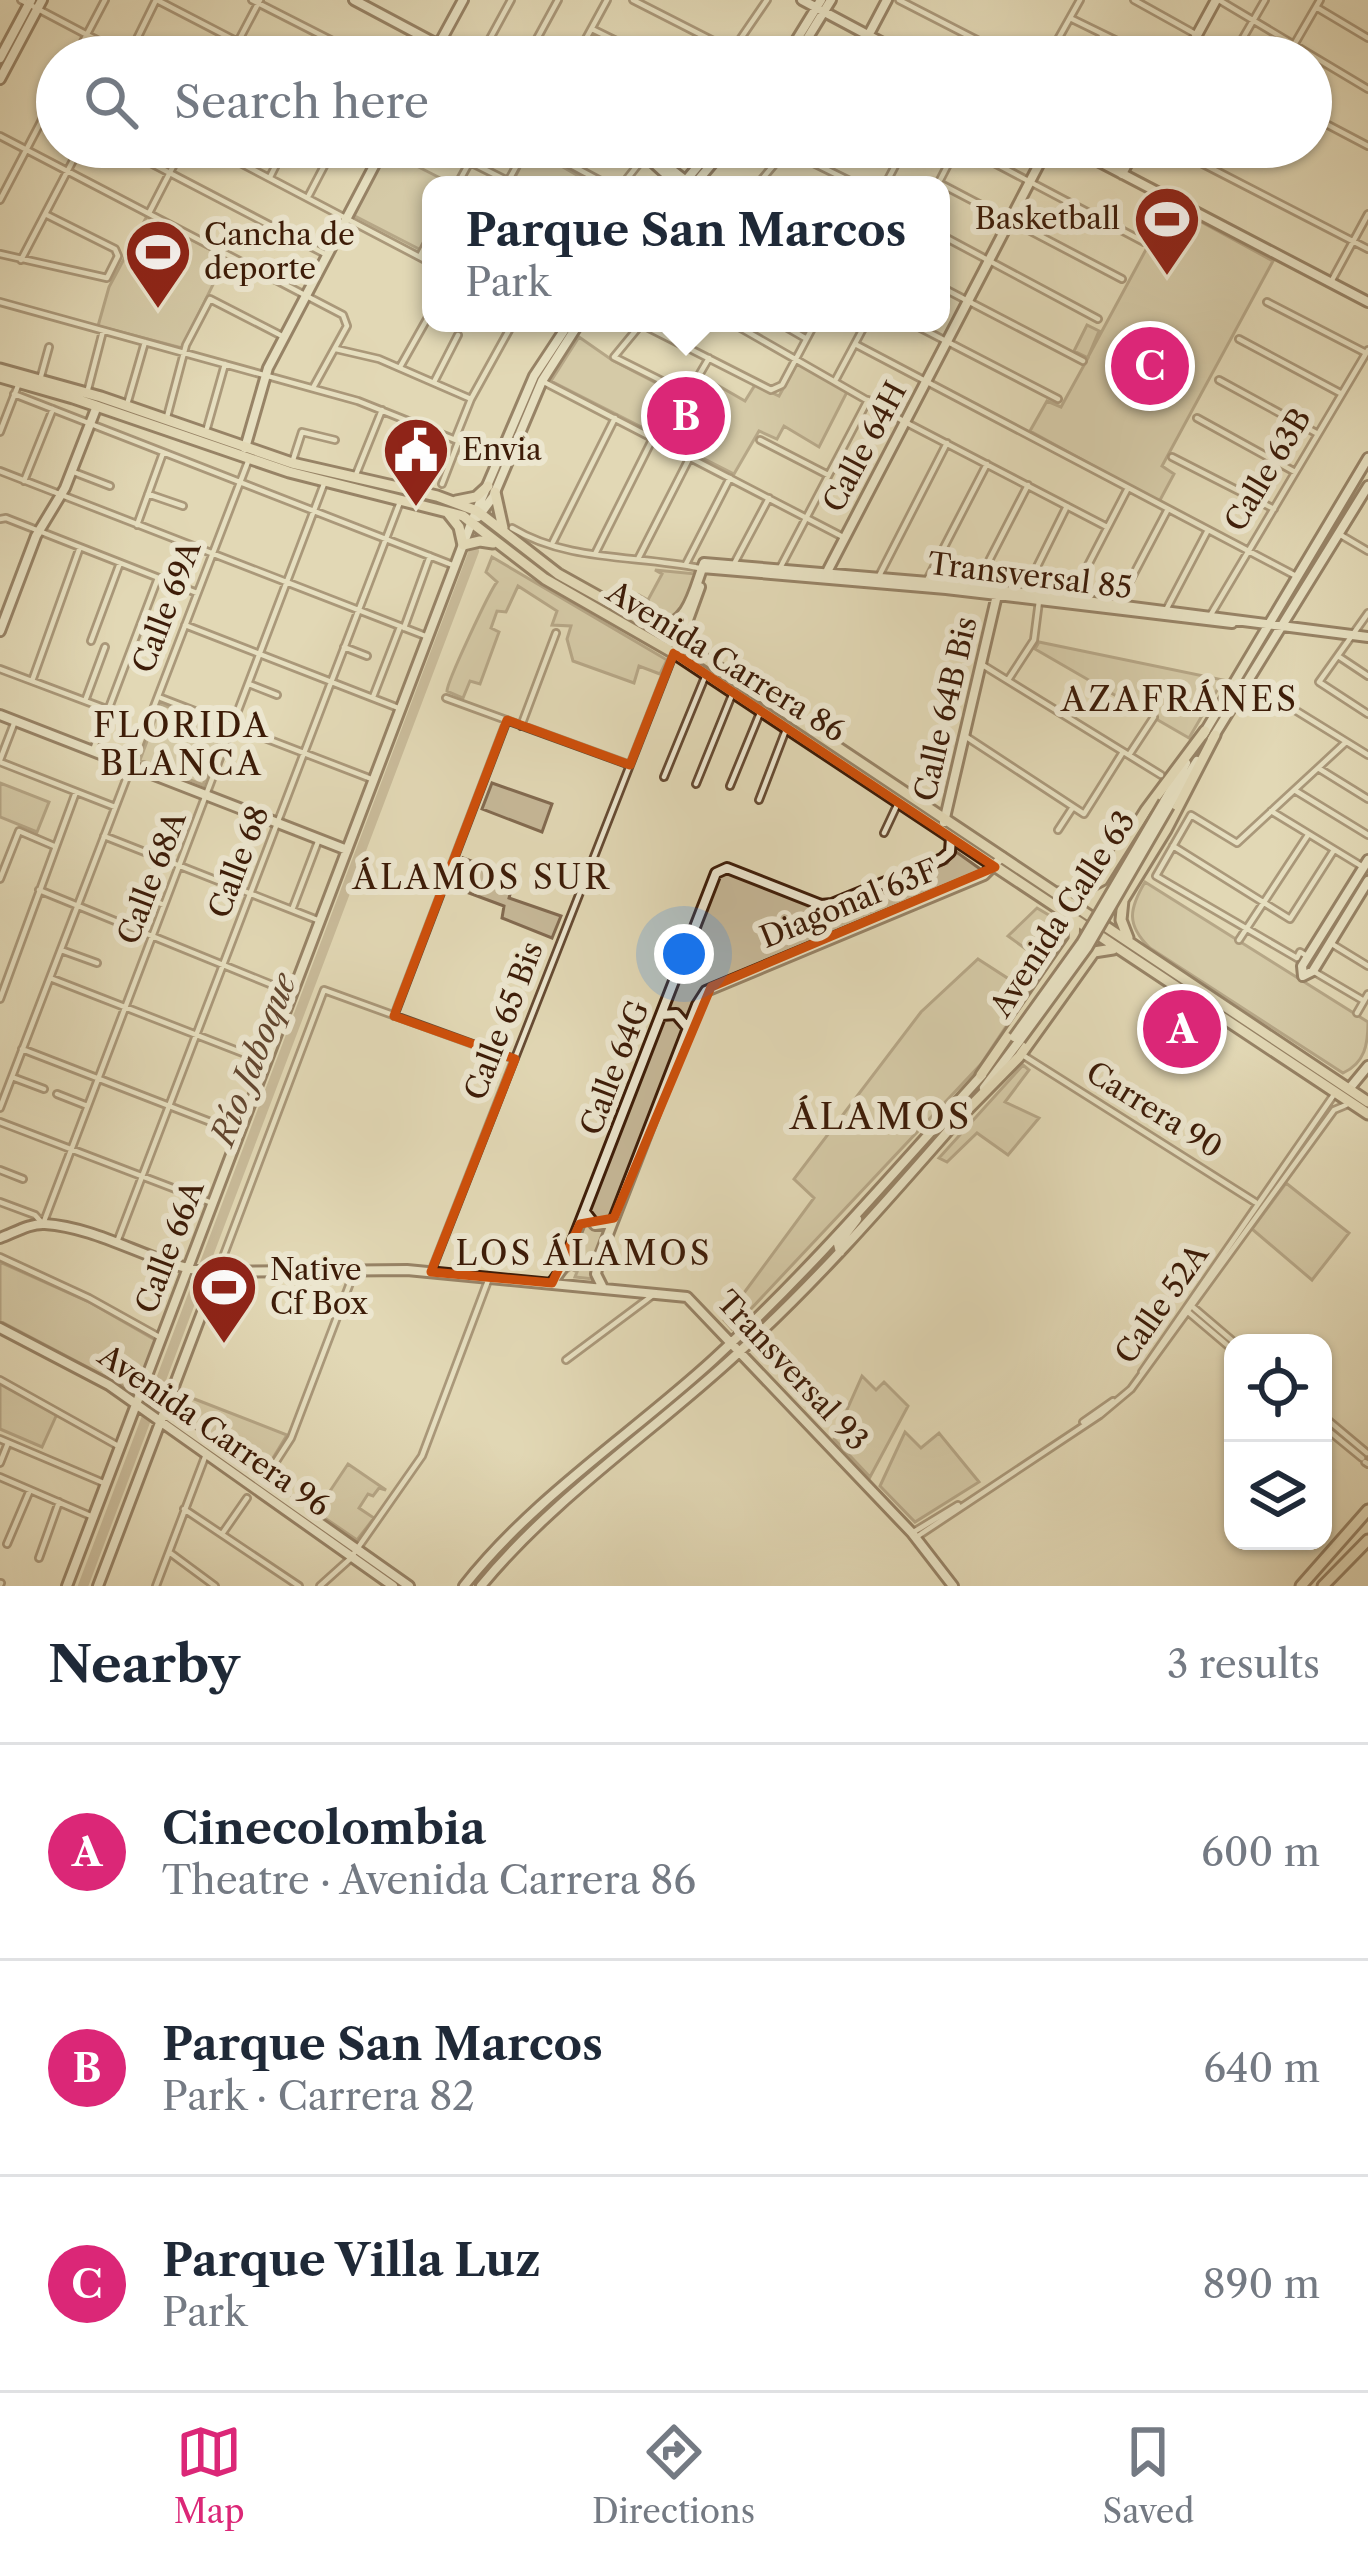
<!DOCTYPE html>
<html lang="en">
<head>
<meta charset="utf-8">
<style>
	body { margin:0; font-family:"Libre Caslon Text",serif; background:#f6f6f7; color:#1f2937 }
	.controls { position:absolute; right:36px; bottom:36px; display:grid; overflow:hidden; border-radius:24px; box-shadow:0 3px 9px #0004 }
	.controls button { width:108px; height:108px; display:grid; place-items:center; padding:0; border:0; border-bottom:3px solid #e0e1e3; background:#fff; color:#1f2937; font:60px sans-serif }
	.you { position:absolute; left:684px; top:954px; width:42px; height:42px; margin:-30px; border:9px solid #fff; border-radius:50%; background:#1a73e8; box-shadow:0 0 0 18px #1a73e833 }
	.badge { display:grid; place-items:center; width:78px; height:78px; border-radius:50%; background:#db2777; color:#fff; font-size:39px; font-weight:700 }
	.pin { position:absolute; translate:-50% -50%; border:6px solid #fff; box-shadow:0 3px 12px #0006 }
	.popup { position:absolute; left:422px; top:176px; width:528px; height:156px; box-sizing:border-box; display:grid; place-content:center; border-radius:24px; background:#fff; filter:drop-shadow(0 3px 9px #0005); font-size:39px; white-space:nowrap; color:#747a83 }
	.popup b { font-size:45px; color:#1f2937 }
	.popup::after { content:''; position:absolute; left:50%; top:100%; margin-left:-24px; border:24px solid transparent; border-top-color:#fff }
	.list { margin:0; padding:0; list-style:none }
	h2 { display:flex; justify-content:space-between; align-items:center; height:156px; margin:0; padding:0 48px; font-size:51px }
	h2 small { font-size:39px; font-weight:400; color:#747a83 }
	.list li { display:grid; grid-template-columns:78px 1fr auto; gap:36px; align-items:center; box-sizing:border-box; height:216px; padding:0 48px; border-top:3px solid #e0e1e3 }
	.list b { display:block; font-size:45px; white-space:nowrap }
	.list p { margin:0; font-size:39px; white-space:nowrap; color:#747a83 }
	.list em { font-size:39px; font-style:normal; color:#747a83 }
	.icon { flex:none; width:66px; height:66px; fill:none; stroke:currentColor; stroke-width:2; stroke-linecap:round; stroke-linejoin:round }
	.map { position:relative; flex:none; width:1368px; height:1586px; overflow:hidden }
	.search { position:absolute; background:#fff; box-shadow:0 3px 9px #0004; left:36px; right:36px; top:36px; height:132px; display:flex; align-items:center; gap:30px; box-sizing:border-box; padding:0 42px; border-radius:66px; color:#747a83; font-size:45px }
	.sheet { height:804px; background:#fff }
	nav { display:flex; justify-content:space-around; align-items:center; box-sizing:border-box; height:168px; border-top:3px solid #e0e1e3; background:#fff; font-size:33px; color:#747a83 }
	nav a { display:grid; justify-items:center; gap:6px }
	nav .on { color:#db2777 }
	.map>svg:first-child { display:block }
	.green { fill:#c6b898; stroke:#826a50; stroke-width:3 }
	.lines { fill:none; stroke-linecap:round; stroke-linejoin:round }
	.river { stroke:#aa987a; stroke-width:10 }
	.street-casing { stroke:#664b33; stroke-width:10 }
	.secondary-casing { stroke:#3d1c08; stroke-width:14 }
	.primary-casing { stroke:#3d1c08; stroke-width:15 }
	.street { stroke:#ece6cf; stroke-width:4.5 }
	.secondary { stroke:#ece6cf; stroke-width:8 }
	.primary { stroke:#e2d8b5; stroke-width:9 }
	.secondary-bridge-casing { stroke:#3d1c08; stroke-width:14; stroke-linecap:butt }
	.secondary-bridge { stroke:#ece6cf; stroke-width:8 }
	.marked { fill:none; stroke:#ce500b; stroke-width:9; stroke-linejoin:round }
	.labels { text-anchor:middle; stroke-width:12; stroke-linejoin:round; paint-order:stroke }
	.poi-label { font-size:30px; fill:#3d1c08; stroke:#ece6cf; text-anchor:start }
	.street-label { font-size:30px; fill:#3d1c08; stroke:#ece6cf }
	.neighbourhood-label { font-size:33px; letter-spacing:3px; fill:#3d1c08; stroke:#ece6cf }
	.water-label { font-size:33px; font-style:italic; fill:#634730; stroke:#ece6cf }
	.quarter-label { font-size:36px; letter-spacing:3px; fill:#3d1c08; stroke:#ece6cf }
</style>
</head>
<body>
<div class="map">
<svg width="1368" height="1586" viewBox="0 0 1368 1586">
	<rect width="100%" height="100%" fill="#e2d8b5"/>
	<filter id="stains"><feTurbulence type="fractalNoise" baseFrequency=".00167" numOctaves="4"/><feColorMatrix values="0 0 0 0 .2 0 0 0 0 .09 0 0 0 0 .02 0 0 0 .5 -.17"/></filter>
	<radialGradient id="worn" r=".72"><stop offset=".6" stop-color="#630" stop-opacity="0"/><stop offset="1" stop-color="#630" stop-opacity=".3"/></radialGradient>
	<path class="green" d="M 530,148 L 594,185 L 511,185 Z
		M 385,150 L 454,185 L 431,185 L 431,230 L 421,250 L 353,215 Z
		M 1170,205 L 1273,261 L 1162,466 L 1174,474 L 1159,502 L 1030,431 L 1047,401 L 1061,407 L 1088,358 L 1074,351 L 1087,325 L 1099,331 L 1088,357 Z
		M 147,216 L 226,258 L 182,348 L 98,326 L 109,287 Z
		M 579,337 L 612,360 L 689,400 L 705,378 L 745,401 L 755,385 L 779,396 L 799,360 L 847,392 L 819,447 L 784,426 L 777,439 L 759,431 L 734,474 L 551,381 Z
		M 492,557 L 667,660 L 660,674 L 639,666 L 634,683 L 573,661 L 567,639 L 571,626 L 552,625 L 557,611 L 518,586 L 506,612 L 497,611 L 491,628 L 499,632 L 480,684 L 470,681 L 463,698 L 447,691 C 447,682 489,592 497,582 L 486,572 Z
		M 655,570 L 696,574 L 679,614 L 670,620 L 639,606 L 639,595 L 648,600 L 662,574 Z
		M 1039,642 L 1223,680 L 1189,738 L 1035,649 Z
		M 161,704 L 224,728 L 203,785 L 140,760 Z
		M 0,783 L 49,802 L 37,832 L 0,817 Z
		M 492,783 L 552,804 L 542,832 L 482,809 Z
		M 955,851 L 983,871 L 758,964 L 707,987 L 699,994 L 593,1263 L 594,1279 L 575,1277 L 577,1272 L 571,1269 L 563,1275 L 719,875 L 725,871 L 822,909 L 947,863 Z
		M 463,858 L 515,877 L 509,898 L 561,916 L 552,938 L 502,918 L 504,906 L 453,887 Z
		M 1145,882 L 1368,1022 C 1368,1044 1365,1063 1343,1073 L 1150,948 C 1126,925 1129,909 1145,882 Z
		M 1037,908 L 1069,927 L 1071,933 L 1048,965 L 1008,936 Z
		M 978,959 L 1029,992 L 981,1064 L 732,1329 L 724,1320 L 814,1198 L 794,1179 L 921,1012 Z
		M 1023,1065 L 1029,1070 L 1005,1102 L 1039,1118 L 1008,1155 L 977,1133 L 947,1162 L 939,1158 Z
		M 1286,1183 L 1349,1233 L 1312,1280 L 1252,1229 Z
		M 0,1262 L 91,1303 L 157,1341 L 139,1390 L 133,1391 L 0,1321 Z
		M 862,1376 L 876,1390 L 884,1382 L 908,1406 L 870,1477 L 834,1439 Z
		M 0,1383 L 57,1414 L 42,1447 L 0,1429 Z
		M 179,1393 L 287,1435 L 262,1476 L 175,1411 Z
		M 905,1432 L 921,1448 L 939,1433 L 979,1482 L 915,1522 L 880,1486 Z
		M 348,1464 L 386,1490 L 379,1488 L 373,1496 L 368,1494 L 359,1508 L 374,1518 L 357,1540 L 316,1512 Z"/>
	<g class="lines">
		<path class="river" d="M 83,1586 L 474,551"/>
		<defs>
			<path id="street" d="M 21,0 L 129,57
				M 157,0 L 267,57
				M 252,0 L 364,57
				M 633,0 L 733,51
				M 899,0 L 1010,57
				M 1134,0 L 1197,35
				M 1219,0 L 1368,89
				M 1316,7 L 1368,38
				M 1070,18 L 1150,57
				M 592,29 L 649,57
				M 75,57 L 105,0
				M 128,57 L 156,0
				M 230,57 L 260,0
				M 480,57 L 511,0
				M 527,57 L 558,0
				M 576,57 L 607,0
				M 728,57 L 767,0
				M 855,57 L 868,37
				M 1048,57 L 1080,0
				M 1092,57 L 1102,36
				M 1232,57 L 1265,0
				M 1287,57 L 1320,0
				M 1311,116 L 1368,146
				M 0,136 L 343,315 L 347,326 L 314,386
				M 120,147 L 327,255
				M 210,147 L 431,263
				M 440,147 L 508,181
				M 537,147 L 608,185
				M 879,147 L 899,158
				M 964,147 L 1144,242
				M 1170,147 L 1368,249
				M 787,150 L 858,185
				M 270,177 L 285,147
				M 939,183 L 1122,279
				M 938,184 L 957,147
				M 457,185 L 478,147
				M 506,185 L 527,147
				M 622,185 L 652,147
				M 757,185 L 789,147
				M 885,185 L 905,147
				M 309,195 L 334,147
				M 0,200 L 57,91
				M 149,213 L 183,147
				M 941,235 L 1098,319
				M 0,254 L 107,278 L 118,256 L 115,249 L 45,214
				M 420,256 L 431,235
				M 21,260 L 80,147
				M 1331,282 L 1368,214
				M 941,287 L 1083,361
				M 0,302 L 358,401 L 498,457
				M 1267,302 L 1366,353
				M 642,323 L 614,357 L 688,394 L 709,358
				M 732,323 L 905,422 L 1107,527
				M 779,323 L 805,338
				M 911,323 L 1058,399
				M 641,324 L 771,390 L 782,385 L 815,323
				M 1239,339 L 1342,394
				M 855,344 L 1296,576
				M 336,349 L 379,359 L 471,399
				M 400,367 L 427,319
				M 41,376 L 49,347
				M 836,379 L 866,323
				M 1219,380 L 1318,434
				M 434,382 L 458,335
				M 544,382 L 843,537
				M 87,393 L 103,331
				M 14,394 L 455,566
				M 128,401 L 145,342
				M 167,417 L 186,345 L 210,299 L 284,337
				M 1197,418 L 1295,472
				M 207,428 L 225,364
				M 0,432 L 19,383
				M 455,439 L 471,399 L 513,323
				M 760,440 L 828,475
				M 1172,457 L 1274,509
				M 292,463 L 302,432 L 335,440
				M 0,471 L 428,637
				M 71,471 L 110,486
				M 355,477 L 382,410
				M 24,481 L 53,409
				M 442,484 L 459,440
				M 397,487 L 421,426
				M 148,494 L 183,506
				M 0,519 L 6,518 L 197,593
				M 137,525 L 163,453
				M 512,528 C 568,562 637,555 699,568
				M 1339,534 L 1368,551
				M 553,542 L 615,418
				M 595,554 L 653,438
				M 638,559 L 690,457
				M 735,562 L 769,498
				M 686,564 L 730,478
				M 780,568 L 868,400
				M 879,576 L 947,443
				M 926,582 L 987,464
				M 976,586 L 1028,485
				M 1024,593 L 1067,506
				M 1071,598 L 1128,488
				M 1118,604 L 1168,509
				M 1166,610 L 1208,530
				M 1368,613 L 1319,682 L 1368,714
				M 1210,616 L 1368,350
				M 185,625 L 401,709
				M 404,628 L 430,556
				M 91,641 L 120,563
				M 344,647 L 367,656
				M 1338,656 L 1368,676
				M 981,664 L 1161,775
				M 0,669 L 109,710
				M 1008,680 L 1034,640 L 1039,601
				M 32,681 L 80,547
				M 249,684 L 277,695
				M 373,697 L 400,627
				M 161,698 L 374,780
				M 446,698 L 630,765
				M 85,701 L 105,647
				M 1282,702 L 1368,755
				M 521,726 L 556,633
				M 965,736 L 1084,814 L 1123,752
				M 93,750 L 158,578
				M 1129,755 L 1154,717
				M 0,760 L 15,721
				M 0,762 L 115,807
				M 1318,768 L 1368,799
				M 664,777 L 705,677
				M 696,784 L 732,695
				M 730,786 L 760,713
				M 1296,791 L 1368,835
				M 759,800 L 787,727
				M 1271,811 L 1363,867
				M 1058,830 L 1073,807
				M 884,833 L 899,801
				M 104,836 L 320,921
				M 1173,846 L 1290,919 L 1334,850
				M 0,879 L 19,831 L 54,846
				M 39,890 L 292,993
				M 131,891 L 164,905
				M 292,910 L 319,839
				M 1239,940 L 1308,835
				M 1332,944 L 1368,966
				M 61,950 L 97,963
				M 1307,956 L 1300,952 L 1297,958 L 1156,876 L 1191,815 L 1237,843 L 1346,742
				M 1313,971 L 1364,1001
				M 50,978 L 266,1062
				M 0,999 L 76,792
				M 1357,1013 L 1368,994
				M 394,1016 L 507,720
				M 22,1049 L 239,1133
				M 1021,1054 L 1255,1202
				M 12,1077 L 44,1089
				M 57,1094 L 85,1105
				M 0,1108 L 249,459
				M 0,1122 L 212,1203
				M 0,1170 L 23,1179
				M 0,1202 L 35,1215 L 43,1224 L 324,484
				M 117,1242 L 400,502
				M 0,1257 L 89,1298 L 161,1338
				M 431,1272 L 674,653
				M 217,1273 L 324,990 L 514,1059
				M 1194,1308 L 1235,1343
				M 1187,1311 L 1233,1350
				M 566,1360 L 653,1295
				M 1142,1372 L 1333,1096
				M 0,1380 L 120,1447
				M 1323,1416 L 1367,1453
				M 1083,1422 L 1113,1401
				M 1323,1426 L 1362,1458
				M 0,1439 L 106,1484
				M 1365,1462 L 1368,1464
				M 0,1463 L 8,1443
				M 0,1477 L 93,1517
				M 262,1483 L 291,1438 L 355,1270
				M 184,1509 L 299,1586
				M 912,1533 L 958,1505
				M 222,1534 L 247,1498
				M 918,1536 L 1100,1415 L 1131,1389 L 1334,1110 L 1346,1105
				M 7,1544 L 30,1490
				M 169,1552 L 215,1586
				M 39,1558 L 59,1502
				M 0,1585 L 1,1583
				M 156,1586 L 205,1457
				M 320,1586 L 350,1559 L 422,1456 L 489,1278"/>
			<path id="secondary" d="M 354,0 L 461,57
				M 802,0 L 909,57
				M 868,36 L 887,0
				M 432,57 L 463,0
				M 786,57 L 821,0
				M 796,57 L 831,0
				M 1185,57 L 1216,0
				M 0,58 L 31,0
				M 0,79 L 42,0
				M 634,147 L 654,156 L 691,185
				M 1071,147 L 1368,302
				M 646,156 L 678,185
				M 1122,174 L 1136,147
				M 682,185 L 714,147
				M 694,185 L 726,147
				M 245,448 L 268,368 L 384,147
				M 478,517 L 493,497 L 542,381 L 579,323
				M 702,568 L 946,589 L 1232,623
				M 828,570 L 1048,147
				M 657,627 C 689,625 694,589 704,563 L 952,584 L 1368,637
				M 0,631 L 36,536 L 65,488 L 97,406
				M 680,642 L 700,587
				M 0,715 L 347,850
				M 1203,735 L 1368,458
				M 1212,739 L 1368,486
				M 1164,802 L 1186,763
				M 1169,806 L 1197,761
				M 944,822 L 997,595
				M 1368,860 L 1302,966 L 1303,976 L 1313,971 L 1368,881
				M 661,1015 L 676,1014 L 687,1027
				M 984,1088 L 1020,1040
				M 1349,1089 L 1368,1066
				M 585,1212 L 595,1225 L 610,1223
				M 0,1238 C 14,1233 30,1223 45,1224 C 102,1228 151,1264 207,1272 L 407,1270 L 687,1297 L 912,1533 L 953,1586
				M 840,1252 L 838,1244 L 857,1219
				M 552,1283 L 562,1269 L 716,873 L 727,868 L 821,905 L 832,904 L 942,859 L 950,852 L 951,837
				M 602,1286 L 596,1274 L 600,1255 L 697,1005 L 706,991 L 984,875 L 1002,857
				M 0,1328 L 109,1385 L 393,1586
				M 164,1413 L 409,1586
				M 67,1586 L 472,521 L 534,376 L 569,323
				M 98,1586 L 217,1273
				M 464,1586 C 533,1498 631,1435 713,1360 C 810,1271 894,1172 982,1075
				M 481,1586 C 554,1497 654,1431 738,1353 C 820,1279 891,1196 963,1114"/>
			<path id="primary" d="M 0,369 L 101,397 L 292,463 L 437,496 L 477,511 L 558,574 L 680,642 L 1368,1102
				M 0,377 L 73,398 L 289,472 L 463,516 L 545,579 L 674,653 L 1368,1114
				M 495,492 L 503,528
				M 456,501 L 476,497 L 488,486
				M 448,513 L 459,527 L 463,545 L 480,541 L 493,543
				M 1058,893 L 1078,893 L 1102,880 L 1146,810 L 1205,731
				M 1128,938 L 1121,920 L 1123,900 L 1166,830 L 1215,735
				M 981,1075 L 1074,940 L 1075,920
				M 963,1114 L 1019,1057 L 1094,952 L 1113,949
				M 1301,1586 L 1368,1510
				M 1323,1586 L 1368,1540"/>
		</defs>
		<use href="#street" class="street-casing"/>
		<use href="#secondary" class="secondary-casing"/>
		<use href="#primary" class="primary-casing"/>
		<use href="#street" class="street"/>
		<use href="#secondary" class="secondary"/>
		<use href="#primary" class="primary"/>
		<defs>
			<path id="secondary-bridge" d="M 1014,1037 L 1082,942 L 1164,802
				M 1020,1040 L 1087,948 L 1169,806"/>
		</defs>
		<use href="#secondary-bridge" class="secondary-bridge-casing"/>
		<use href="#secondary-bridge" class="secondary-bridge"/>
	</g>
	<path d="M0 0H1368V1586H0ZM 674,653 L 995,867 L 711,987 L 614,1218 L 580,1224 L 552,1283 L 431,1272 L 515,1059 L 394,1016 L 507,720 L 630,765 Z" fill="#e2d8b5" fill-opacity=".55" fill-rule="evenodd"/>
	<path class="marked" d="M 674,653 L 995,867 L 711,987 L 614,1218 L 580,1224 L 552,1283 L 431,1272 L 515,1059 L 394,1016 L 507,720 L 630,765 Z"/>
	<defs>
		<symbol id="stadium-pin" viewBox="-11 -11 22 30"><path d="M0 17L-7.5 6A9.5 9.5 0 1 1 7.5 6Z" fill="#8f2418" stroke="#ece6cf"/><path d="M0-5a6.5 5 0 1 0 0 10a6.5 5 0 1 0 0-10ZM-3.5-1.8h7v3.6h-7Z" fill="#fff"/></symbol>
		<symbol id="civic-pin" viewBox="-11 -11 22 30"><path d="M0 17L-7.5 6A9.5 9.5 0 1 1 7.5 6Z" fill="#8f2418" stroke="#ece6cf"/><path d="M-.6-6.5H3V-4.5H.6V-3L4-1V1h2V6H-6V1h2V-1L-.6-3ZM-1.2 2.5V6h2.4V2.5Z" fill="#fff"/></symbol>
	</defs>
	<g fill-rule="evenodd">
		<use href="#stadium-pin" x="1129" y="181" width="76" height="104"/>
		<use href="#stadium-pin" x="120" y="214" width="76" height="104"/>
		<use href="#civic-pin" x="378" y="412" width="76" height="104"/>
		<use href="#stadium-pin" x="186" y="1249" width="76" height="104"/>
	</g>
	<g class="labels">
		<g class="poi-label">
			<text x="1120" y="229" text-anchor="end">Basketball</text>
			<text x="204" y="245">Cancha de<tspan x="204" dy="34">deporte</tspan></text>
			<text x="462" y="460">Envia</text>
			<text x="270" y="1280">Native<tspan x="270" dy="34">Cf Box</tspan></text>
		</g>
		<g class="street-label">
			<text transform="translate(865 447) rotate(-62)" y="10">Calle 64H</text>
			<text transform="translate(1268 470) rotate(-59)" y="10">Calle 63B</text>
			<text transform="translate(1030 576) rotate(7)" y="10">Transversal 85</text>
			<text transform="translate(167 607) rotate(-69)" y="10">Calle 69A</text>
			<text transform="translate(726 662) rotate(32)" y="10">Avenida Carrera 86</text>
			<text transform="translate(946 709) rotate(-77)" y="10">Calle 64B Bis</text>
			<text transform="translate(239 862) rotate(-69)" y="10">Calle 68</text>
			<text transform="translate(152 878) rotate(-69)" y="10">Calle 68A</text>
			<text transform="translate(849 904) rotate(-22)" y="10">Diagonal 63F</text>
			<text transform="translate(1063 914) rotate(-57)" y="10">Avenida Calle 63</text>
			<text transform="translate(504 1021) rotate(-69)" y="10">Calle 65 Bis</text>
			<text transform="translate(615 1068) rotate(-69)" y="10">Calle 64G</text>
			<text transform="translate(1154 1110) rotate(32)" y="10">Carrera 90</text>
			<text transform="translate(170 1247) rotate(-69)" y="10">Calle 66A</text>
			<text transform="translate(1162 1304) rotate(-55)" y="10">Calle 52A</text>
			<text transform="translate(792 1371) rotate(47)" y="10">Transversal 93</text>
			<text transform="translate(214 1431) rotate(35)" y="10">Avenida Carrera 96</text>
		</g>
		<g class="neighbourhood-label">
			<text x="1180" y="711">AZAFRÁNES</text>
			<text x="182" y="737">FLORIDA<tspan x="182" dy="38">BLANCA</tspan></text>
			<text x="482" y="889">ÁLAMOS SUR</text>
			<text x="584" y="1265">LOS ÁLAMOS</text>
		</g>
		<g class="water-label">
			<text transform="translate(253 1059) rotate(-69)" y="12">Río Jaboque</text>
		</g>
		<g class="quarter-label">
			<text x="881" y="1129">ÁLAMOS</text>
		</g>
	</g>
	<rect width="100%" height="100%" filter="url(#stains)"/>
	<rect width="100%" height="100%" fill="url(#worn)"/>
</svg>
<div class="controls">
<button><svg class="icon" aria-label="locate" viewBox="0 0 24 24"><circle cx="12" cy="12" r="6"/><path d="M12 2v4M12 18v4M2 12h4M18 12h4"/></svg></button>
<button><svg class="icon" aria-label="layers" viewBox="0 0 24 24"><path d="M12 4l9 5-9 5-9-5zM3 14l9 5 9-5"/></svg></button>
</div>
<div class="you"></div>
<div class="pin badge" style="left:1182px;top:1029px">A</div>
<div class="pin badge" style="left:686px;top:416px">B</div>
<div class="popup"><b>Parque San Marcos</b>Park</div>
<div class="pin badge" style="left:1150px;top:366px">C</div>
<div class="search"><svg class="icon" aria-label="search" viewBox="0 0 24 24"><circle cx="10" cy="10" r="6"/><path d="M15 15l6 6"/></svg>Search here</div>
</div>
<section class="sheet">
<h2>Nearby<small>3 results</small></h2>
<ul class="list">
<li><span class="badge">A</span><div><b>Cinecolombia</b><p>Theatre · Avenida Carrera 86</p></div><em>600 m</em></li>
<li><span class="badge">B</span><div><b>Parque San Marcos</b><p>Park · Carrera 82</p></div><em>640 m</em></li>
<li><span class="badge">C</span><div><b>Parque Villa Luz</b><p>Park</p></div><em>890 m</em></li>
</ul>
</section>
<nav>
<a class="on"><svg class="icon" aria-label="map" viewBox="0 0 24 24"><path d="M3 6l6-2 6 2 6-2v14l-6 2-6-2-6 2zM9 4v14M15 6v14"/></svg>Map</a>
<a><svg class="icon" aria-label="directions" viewBox="0 0 24 24"><path d="M12 3l9 9-9 9-9-9zM9 14v-3h6M13 9l2 2-2 2"/></svg>Directions</a>
<a><svg class="icon" aria-label="saved" viewBox="0 0 24 24"><path d="M7 4h10v16l-5-4-5 4z"/></svg>Saved</a>
</nav>
</body>
</html>
